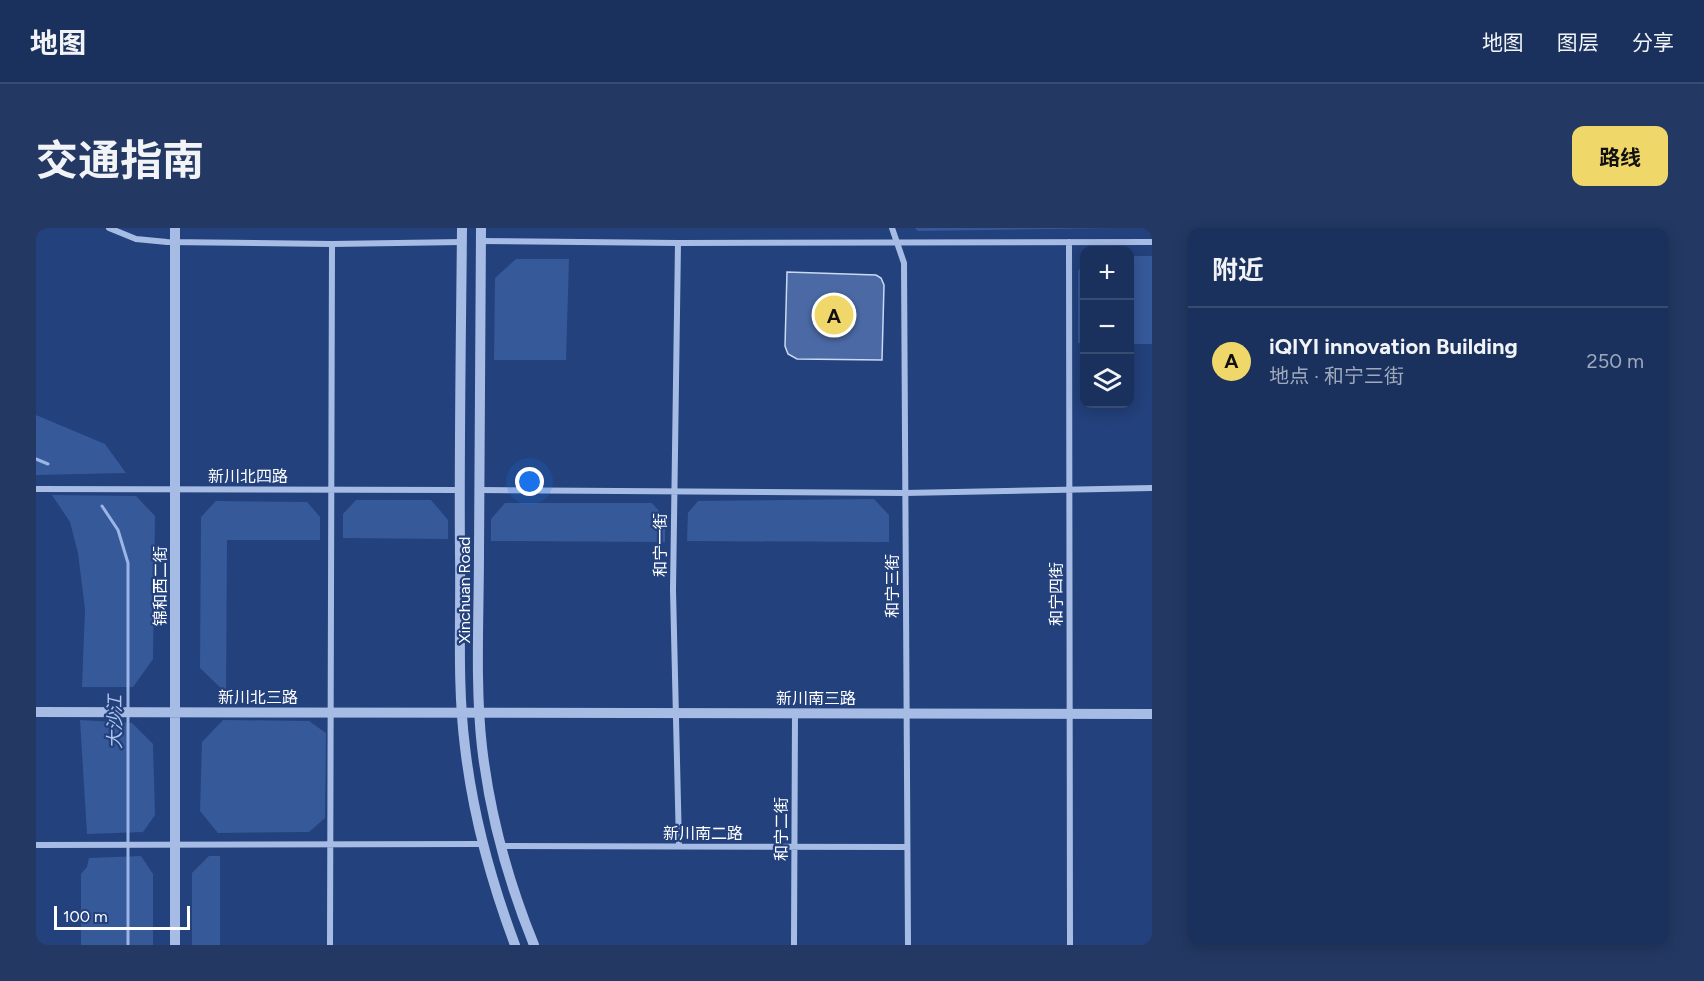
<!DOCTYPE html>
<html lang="zh">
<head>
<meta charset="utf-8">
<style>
	body { margin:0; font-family:Figtree,"Noto Sans SC",sans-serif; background:#233963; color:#f1f3f6 }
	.controls { position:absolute; right:18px; top:18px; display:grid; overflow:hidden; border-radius:12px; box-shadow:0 3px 15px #0003 }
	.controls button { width:54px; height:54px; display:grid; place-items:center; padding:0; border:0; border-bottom:2px solid #384c72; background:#1a315d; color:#f1f3f6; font:30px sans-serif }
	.scale { position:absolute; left:18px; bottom:15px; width:136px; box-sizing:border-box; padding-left:6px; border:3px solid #fff; border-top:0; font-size:16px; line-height:21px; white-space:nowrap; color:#fff; -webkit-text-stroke:4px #23417c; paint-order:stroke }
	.you { position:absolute; left:494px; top:254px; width:21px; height:21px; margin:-15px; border:4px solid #fff; border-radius:50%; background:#1a73e8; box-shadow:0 0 0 9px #1a73e833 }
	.badge { display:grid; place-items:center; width:39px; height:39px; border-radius:50%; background:#f0d76a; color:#111; font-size:20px; font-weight:700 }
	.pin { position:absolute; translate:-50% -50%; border:3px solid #fff; box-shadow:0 2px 6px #0006 }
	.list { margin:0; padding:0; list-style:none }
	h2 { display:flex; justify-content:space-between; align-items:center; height:78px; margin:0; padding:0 24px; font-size:26px }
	h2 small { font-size:20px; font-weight:400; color:#9fa9bc }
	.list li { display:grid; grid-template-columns:39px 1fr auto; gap:18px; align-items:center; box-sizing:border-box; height:108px; padding:0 24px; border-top:2px solid #384c72 }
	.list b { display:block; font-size:22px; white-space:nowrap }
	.list p { margin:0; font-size:20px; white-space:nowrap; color:#9fa9bc }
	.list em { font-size:20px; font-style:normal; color:#9fa9bc }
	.icon { flex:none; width:33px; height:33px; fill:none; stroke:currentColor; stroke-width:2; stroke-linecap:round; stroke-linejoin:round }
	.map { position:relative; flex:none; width:1116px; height:717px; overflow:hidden; border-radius:12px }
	header { display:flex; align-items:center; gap:36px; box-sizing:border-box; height:84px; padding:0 30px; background:#1a315d; border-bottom:2px solid #384c72 }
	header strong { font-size:28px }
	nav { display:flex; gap:33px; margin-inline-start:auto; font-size:21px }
	.intro { display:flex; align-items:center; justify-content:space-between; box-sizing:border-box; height:144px; padding:0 36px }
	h1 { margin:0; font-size:42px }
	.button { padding:15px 27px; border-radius:12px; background:#f0d76a; color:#111; font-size:21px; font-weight:700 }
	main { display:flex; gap:36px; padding:0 36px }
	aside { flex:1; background:#1a315d; border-radius:12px; box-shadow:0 3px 15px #0003 }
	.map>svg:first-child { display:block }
	.green { fill:#36599a }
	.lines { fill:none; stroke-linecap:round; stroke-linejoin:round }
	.stream { stroke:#9bb6e6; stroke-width:3 }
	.building { fill:#4b6aa5; stroke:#cad9f4; stroke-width:1.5 }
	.minor { stroke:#a7bce5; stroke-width:6 }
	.tertiary { stroke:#a7bce5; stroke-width:10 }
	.labels { text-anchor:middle; stroke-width:4.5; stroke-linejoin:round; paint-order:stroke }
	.street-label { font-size:16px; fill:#fff; stroke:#23417c }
	.water-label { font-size:18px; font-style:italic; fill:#b2c7ed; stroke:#23417c }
</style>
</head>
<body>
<header>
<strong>地图</strong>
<nav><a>地图</a><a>图层</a><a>分享</a></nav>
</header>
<div class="intro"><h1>交通指南</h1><a class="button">路线</a></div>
<main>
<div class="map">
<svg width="1116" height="717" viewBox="0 0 1116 717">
	<rect width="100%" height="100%" fill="#23417c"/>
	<path class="green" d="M 879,0 L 1082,0 L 882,3 Z
		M 1094,28 L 1116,28 L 1116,116 L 1094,116 Z
		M 480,31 L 533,31 L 530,132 L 458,132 L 459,50 Z
		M 1048,36 L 1048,115 L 1042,115 L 1042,43 Z
		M 0,187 L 69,216 L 90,245 L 0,247 Z
		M 16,267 L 100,268 L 119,288 L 117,431 L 97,459 L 46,459 L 49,381 L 42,325 L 34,294 Z
		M 838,271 L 853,287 L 853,314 L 651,313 L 652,285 L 662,273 Z
		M 320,272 L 395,272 L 412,292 L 412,311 L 307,310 L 307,286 Z
		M 180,273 L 271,274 L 284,289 L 284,312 L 191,312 L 190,465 L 164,440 L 165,289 Z
		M 469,275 L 616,275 L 629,290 L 629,314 L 455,313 L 455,291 Z
		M 44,492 L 96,495 L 117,516 L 119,587 L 107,604 L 51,606 Z
		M 187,492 L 273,493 L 290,505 L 289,590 L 273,604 L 182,605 L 164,583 L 166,514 Z
		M 105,628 L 117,646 L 117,717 L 45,717 L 45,646 L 51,639 L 53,630 Z
		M 173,628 L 184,628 L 184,717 L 156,717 L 156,645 Z"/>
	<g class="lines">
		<path class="stream" d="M 0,231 L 12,236
			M 66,278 L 82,302 L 92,335 L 92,717"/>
	</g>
	<path class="building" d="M 751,44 L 840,47 L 845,50 L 848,57 L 846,132 L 761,131 L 752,126 L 749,118 Z"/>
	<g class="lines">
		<path class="minor" d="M 73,0 L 100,11 L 131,14 L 296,16 L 426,14
			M 856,0 L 868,35 L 872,717
			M 445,13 L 642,15 L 1116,14
			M 1033,14 L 1034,717
			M 642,15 L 637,362 L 643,618
			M 0,261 L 423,262
			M 443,262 L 869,265 L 1116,260
			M 0,617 L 446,616
			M 464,618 L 871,619
			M 294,717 L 296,16
			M 758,717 L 759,485"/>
		<path class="tertiary" d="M 426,0 C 425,109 423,219 424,328 C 425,391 421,456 429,519 C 437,588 455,653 479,717
			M 445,0 C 445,108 443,216 443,324 C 443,387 439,457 446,519 C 454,588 472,653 498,717
			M 0,484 L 1116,486
			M 139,717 L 139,0"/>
	</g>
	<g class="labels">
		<g class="street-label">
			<text x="212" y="254">新川北四路</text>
			<text transform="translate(624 317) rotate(-90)" y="6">和宁一街</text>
			<text transform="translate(124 358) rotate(-90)" y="6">锦和西二街</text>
			<text transform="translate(856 358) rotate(-90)" y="6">和宁三街</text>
			<text transform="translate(428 362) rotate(-90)" y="6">Xinchuan Road</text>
			<text transform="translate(1020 366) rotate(-90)" y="6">和宁四街</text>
			<text x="222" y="475">新川北三路</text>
			<text x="780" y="476">新川南三路</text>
			<text transform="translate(745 601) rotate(-90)" y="6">和宁二街</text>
			<text x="667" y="611">新川南二路</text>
		</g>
		<g class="water-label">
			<text transform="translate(79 494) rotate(-90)" y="6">大沙江</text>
		</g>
	</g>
</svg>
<div class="controls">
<button>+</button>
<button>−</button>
<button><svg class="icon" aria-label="layers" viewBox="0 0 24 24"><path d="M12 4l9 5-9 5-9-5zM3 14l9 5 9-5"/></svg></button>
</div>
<div class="scale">100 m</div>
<div class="you"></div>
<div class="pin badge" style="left:798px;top:87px">A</div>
</div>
<aside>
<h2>附近<small></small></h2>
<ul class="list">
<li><span class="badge">A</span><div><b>iQIYI innovation Building</b><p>地点 · 和宁三街</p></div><em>250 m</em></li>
</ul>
</aside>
</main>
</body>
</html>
